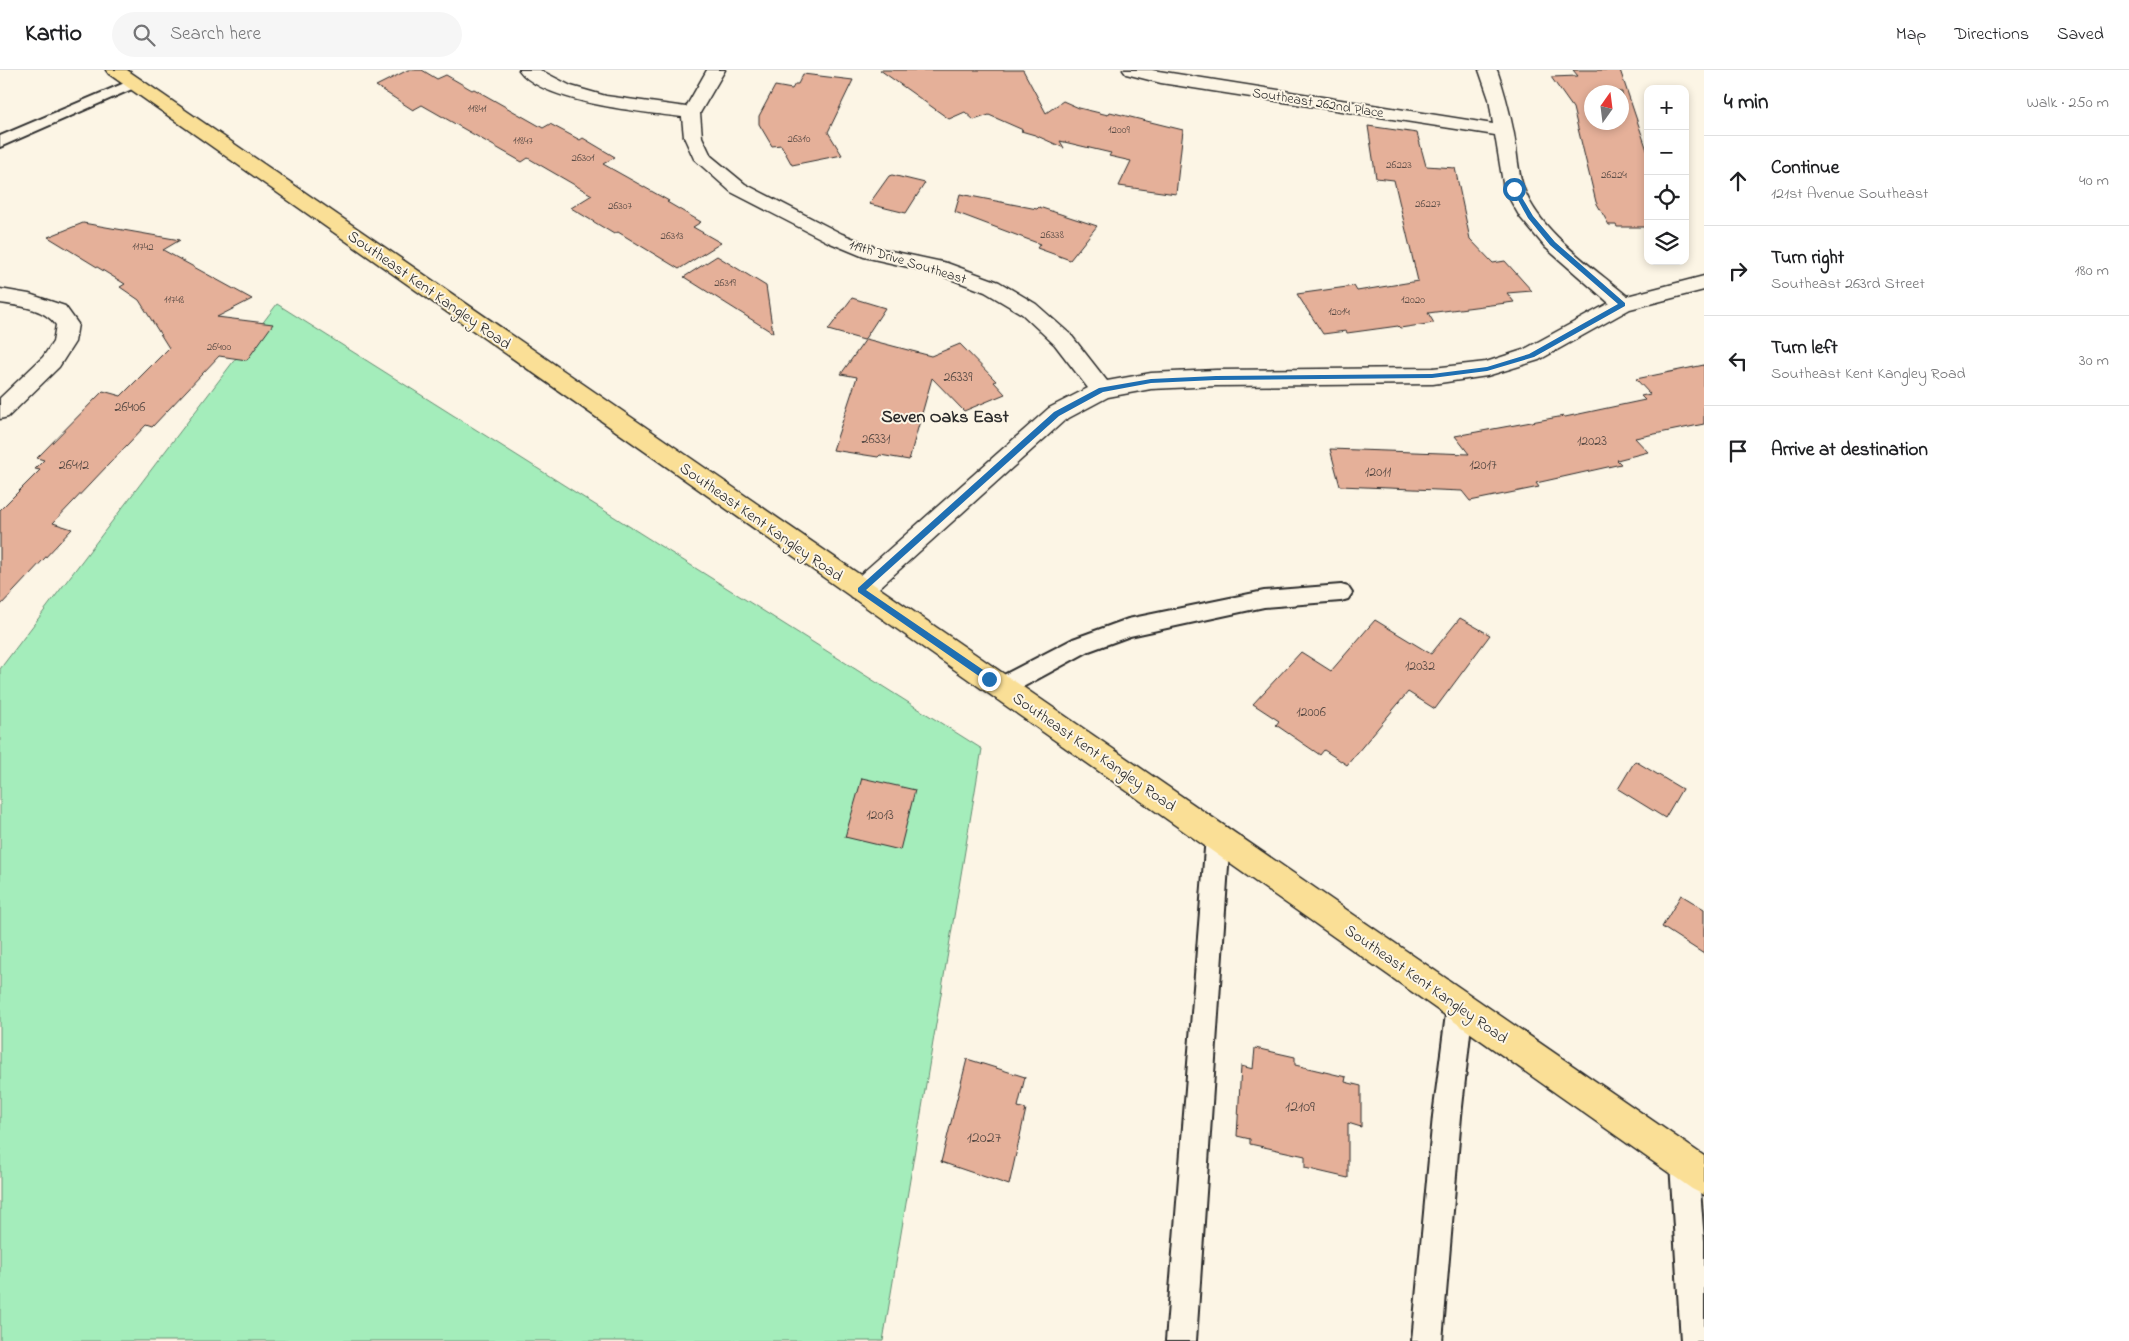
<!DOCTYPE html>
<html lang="en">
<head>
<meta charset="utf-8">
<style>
	body { margin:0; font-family:"Indie Flower",sans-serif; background:#f6f6f6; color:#202124 }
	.controls { position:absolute; right:15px; top:15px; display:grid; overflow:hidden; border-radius:10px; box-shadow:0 2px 8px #0003 }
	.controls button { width:45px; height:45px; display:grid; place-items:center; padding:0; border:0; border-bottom:1px solid #e0e0e0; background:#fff; color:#202124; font:25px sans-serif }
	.compass { position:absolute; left:1584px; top:15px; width:45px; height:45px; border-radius:50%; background:#fff; box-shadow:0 2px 8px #0003; rotate:14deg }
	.stop { position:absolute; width:15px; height:15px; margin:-11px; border:4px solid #1f6fb2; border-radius:50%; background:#fff }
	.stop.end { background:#1f6fb2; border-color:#fff; box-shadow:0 1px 5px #0008 }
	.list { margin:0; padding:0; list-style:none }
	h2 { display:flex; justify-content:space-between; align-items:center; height:65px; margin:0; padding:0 20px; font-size:21px }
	h2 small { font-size:16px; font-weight:400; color:#757577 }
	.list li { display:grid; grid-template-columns:32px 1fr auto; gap:15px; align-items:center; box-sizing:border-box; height:90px; padding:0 20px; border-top:1px solid #e0e0e0 }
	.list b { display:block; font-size:19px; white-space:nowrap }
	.list p { margin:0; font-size:16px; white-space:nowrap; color:#757577 }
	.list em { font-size:16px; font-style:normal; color:#757577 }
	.icon { flex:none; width:28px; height:28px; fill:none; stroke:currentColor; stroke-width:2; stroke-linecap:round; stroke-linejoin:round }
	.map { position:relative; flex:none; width:1704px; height:1271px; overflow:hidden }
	header { display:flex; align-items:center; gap:30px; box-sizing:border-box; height:70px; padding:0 25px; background:#fff; border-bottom:1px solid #e0e0e0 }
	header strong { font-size:24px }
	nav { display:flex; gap:28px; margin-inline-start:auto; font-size:18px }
	.search { width:350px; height:45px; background:#f6f6f6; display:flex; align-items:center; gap:12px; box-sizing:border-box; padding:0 18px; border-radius:28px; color:#757577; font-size:19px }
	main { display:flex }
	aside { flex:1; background:#fff }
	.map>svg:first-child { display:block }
	.green { fill:#a4edbb; stroke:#688c73 }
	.building { fill:#e5b099; stroke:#2b2b2b; fill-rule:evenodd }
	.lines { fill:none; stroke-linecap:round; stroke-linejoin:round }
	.service-casing { stroke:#2b2b2b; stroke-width:4 }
	.minor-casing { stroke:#2b2b2b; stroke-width:3 }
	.primary-casing { stroke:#2b2b2b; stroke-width:3 }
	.service { fill:#fcf5e5; fill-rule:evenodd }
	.minor { fill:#fcf5e5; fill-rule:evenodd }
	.primary { fill:#fadf96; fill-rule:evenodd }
	.route { fill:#1f6fb2 }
	.labels { text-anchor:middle; stroke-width:4; stroke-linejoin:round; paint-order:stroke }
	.far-number-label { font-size:11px; fill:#5a4c46 }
	.far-street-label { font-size:14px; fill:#2b2b2b; stroke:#fcf5e5 }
	.number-label { font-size:14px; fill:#5a4c46 }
	.street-label { font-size:16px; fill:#2b2b2b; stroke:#fcf5e5 }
	.near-number-label { font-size:16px; fill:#5a4c46 }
	.neighbourhood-label { font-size:18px; font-weight:bold; fill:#2b2b2b; stroke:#fcf5e5 }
</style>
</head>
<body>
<header>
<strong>Kartio</strong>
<div class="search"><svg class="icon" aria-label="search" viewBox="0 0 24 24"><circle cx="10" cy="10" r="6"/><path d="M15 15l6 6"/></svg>Search here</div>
<nav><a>Map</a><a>Directions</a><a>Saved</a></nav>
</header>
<main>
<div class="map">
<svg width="1704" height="1271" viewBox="0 0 1704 1271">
	<rect width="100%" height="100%" fill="#fcf5e5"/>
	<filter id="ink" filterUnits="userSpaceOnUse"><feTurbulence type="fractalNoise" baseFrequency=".02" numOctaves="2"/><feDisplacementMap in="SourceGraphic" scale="10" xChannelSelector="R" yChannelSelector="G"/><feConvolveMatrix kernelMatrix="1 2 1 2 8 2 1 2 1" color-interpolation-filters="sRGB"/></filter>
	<g filter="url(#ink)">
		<path class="green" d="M 277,234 L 982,679 L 883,1271 L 0,1271 L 0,599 Z"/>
		<path class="building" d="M 408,0 L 422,0 L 437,9 L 446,5 L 472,20 L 474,19 L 543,58 L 550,54 L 580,70 L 583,68 L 615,87 L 603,94 L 669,131 L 667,132 L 701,152 L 693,157 L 721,173 L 679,199 L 618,162 L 614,164 L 571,138 L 592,125 L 528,88 L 522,92 L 422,35 L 413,40 L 376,16 Z
			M 880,0 L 1023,0 L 1046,43 L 1063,31 L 1079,38 L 1108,45 L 1110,42 L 1183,60 L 1176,124 L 1119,116 L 1131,91 L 1109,86 L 1111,83 L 1060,71 L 1064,78 L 1035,65 L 1021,61 L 1023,60 L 989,45 L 974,50 L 965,42 L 949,49 Z
			M 1573,0 L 1620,0 L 1648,83 L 1648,157 L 1617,157 L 1616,155 L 1609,155 L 1596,132 L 1573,38 L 1551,7 L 1578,6 ZM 1592,22 L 1622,22 L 1622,52 L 1592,52 Z
			M 803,4 L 853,10 L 828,62 L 842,85 L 792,95 L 781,75 L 772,76 L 759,54 L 759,46 L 775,16 L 792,19 L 795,14 L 798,14 Z
			M 1368,56 L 1417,63 L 1426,96 L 1455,98 L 1470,169 L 1493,193 L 1505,191 L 1532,221 L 1507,223 L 1514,232 L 1428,243 L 1434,253 L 1400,258 L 1398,256 L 1347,263 L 1346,261 L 1323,264 L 1297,224 L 1354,216 L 1357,221 L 1418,211 L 1394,110 L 1376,108 Z
			M 892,105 L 925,113 L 906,143 L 869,134 L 889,106 Z
			M 960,124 L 1037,139 L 1039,137 L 1097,156 L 1070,190 L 1037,178 L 1040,174 L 955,142 Z
			M 83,153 L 180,170 L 163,180 L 252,229 L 217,247 L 273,254 L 247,290 L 219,286 L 152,357 L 146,355 L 53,453 L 72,459 L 0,536 L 0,440 L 40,400 L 35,399 L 44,390 L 37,388 L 103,321 L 121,326 L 169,278 L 139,230 L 120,217 L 125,214 L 48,167 Z
			M 717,186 L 766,216 L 773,263 L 684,207 Z
			M 852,228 L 885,238 L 864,270 L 828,260 Z
			M 866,269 L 931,286 L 960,274 L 996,311 L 994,312 L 1005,324 L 964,341 L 932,308 L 909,390 L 880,385 L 878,387 L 833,380 L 857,307 L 841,304 Z
			M 1704,295 L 1704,354 L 1635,368 L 1648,382 L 1617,390 L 1621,394 L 1536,413 L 1539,417 L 1470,431 L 1462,421 L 1340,416 L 1330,379 L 1469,384 L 1455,366 L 1564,346 L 1565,347 L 1645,330 L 1641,326 L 1650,324 L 1636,309 Z
			M 1460,548 L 1490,565 L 1435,639 L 1408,622 L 1347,695 L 1324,680 L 1320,685 L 1276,655 L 1279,651 L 1253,634 L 1301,582 L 1331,601 L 1375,550 L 1431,584 Z
			M 1635,691 L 1682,719 L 1665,748 L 1618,719 Z
			M 862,708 L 915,720 L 900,780 L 845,767 Z
			M 1681,825 L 1704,839 L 1704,884 L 1662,857 Z
			M 1255,978 L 1295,987 L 1295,995 L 1346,1007 L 1345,1012 L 1361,1016 L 1361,1057 L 1348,1053 L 1348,1108 L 1305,1098 L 1305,1086 L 1250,1074 L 1250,1069 L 1237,1066 L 1241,996 L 1253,999 Z
			M 967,989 L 1025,1007 L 1018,1037 L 1026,1039 L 1009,1115 L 941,1092 Z"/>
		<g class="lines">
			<defs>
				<path id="service" d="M 134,9 L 139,10 L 141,13 L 139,16 L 0,77 L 0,66 Z
					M 1341,515 L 1348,517 L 1352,523 L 1348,529 L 1341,531 L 1264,537 L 1130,566 L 1089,581 L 1010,624 L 1002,626 L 994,624 L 991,617 L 994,610 L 1073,569 L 1128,549 L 1264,521 Z
					M 1218,755 L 1227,758 L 1230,766 L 1196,1271 L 1166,1271 L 1206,766 L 1209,758 Z
					M 1460,923 L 1469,927 L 1473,936 L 1461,1046 L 1442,1271 L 1412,1271 L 1433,1046 L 1447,936 L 1451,927 Z
					M 1684,1079 L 1694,1083 L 1698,1093 L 1704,1171 L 1704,1271 L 1681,1271 L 1670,1093 L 1674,1083 Z"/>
				<path id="minor" d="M 519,0 L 540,0 L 571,16 L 606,26 L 686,37 L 707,0 L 725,0 L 700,43 L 702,67 L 711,86 L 745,114 L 842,164 L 877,178 L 947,193 L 999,212 L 1036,234 L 1071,265 L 1107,311 L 1151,303 L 1216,300 L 1433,298 L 1486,292 L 1523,280 L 1609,233 L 1545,177 L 1520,147 L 1504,119 L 1495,65 L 1161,13 L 1126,4 L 1123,0 L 1152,0 L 1493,54 L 1489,29 L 1479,0 L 1497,0 C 1504,20 1509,39 1513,59 C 1517,77 1517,101 1524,119 C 1540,162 1593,197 1627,226 L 1704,206 L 1704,220 L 1630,239 L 1539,290 L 1487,306 L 1433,314 L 1216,316 L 1151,319 L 1108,327 L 1065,350 L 869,527 L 860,530 L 851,527 L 847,520 L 851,513 L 1049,338 L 1088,318 L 1055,275 L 1022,244 L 985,222 L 935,203 L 864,187 L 828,172 L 731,122 L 694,89 L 684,67 L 682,47 C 644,42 542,33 519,0 Z
					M 0,219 L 29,224 L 65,236 L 78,254 L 75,272 L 59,297 L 8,347 L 0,349 L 0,328 L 43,287 L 53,272 L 56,255 C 44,238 20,236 0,233 Z"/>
				<path id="primary" d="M 106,0 L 127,0 L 1704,1086 L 1704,1125 L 1692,1119 L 109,4 Z"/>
			</defs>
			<use href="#service" class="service-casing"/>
			<use href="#minor" class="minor-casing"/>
			<use href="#primary" class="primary-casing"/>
			<use href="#service" class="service"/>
			<use href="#minor" class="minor"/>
			<use href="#primary" class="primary"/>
		</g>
	</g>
	<path class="route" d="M 1514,117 L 1517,119 L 1533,146 L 1555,172 L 1625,233 L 1625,236 L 1534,287 L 1487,301 L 1432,308 L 1216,310 L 1151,313 L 1103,322 L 1059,346 L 866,520 L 992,606 L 992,611 L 986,611 L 858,522 L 858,518 L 1054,342 L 1099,318 L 1151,309 L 1216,306 L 1432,304 L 1487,297 L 1529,284 L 1618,234 L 1550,175 L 1528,148 L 1512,119 Z"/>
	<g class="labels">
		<g class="far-number-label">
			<text x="477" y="42">11841</text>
			<text x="1119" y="63">12009</text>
			<text x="799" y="72">26310</text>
			<text x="523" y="74">11847</text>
			<text x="583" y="91">26301</text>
			<text x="1399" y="98">26223</text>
			<text x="1614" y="108">26224</text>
			<text x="1428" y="137">26227</text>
			<text x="620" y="139">26307</text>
			<text x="1052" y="168">26338</text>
			<text x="672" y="169">26313</text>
			<text x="143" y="180">11742</text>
			<text x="725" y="216">26319</text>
			<text x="174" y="233">11748</text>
			<text x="1413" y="233">12020</text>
			<text x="1339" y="245">12014</text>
			<text x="219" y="280">26400</text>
		</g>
		<g class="far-street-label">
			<text transform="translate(1318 32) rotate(9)" y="5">Southeast 262nd Place</text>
			<text transform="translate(908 191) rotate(17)" y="5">119th Drive Southeast</text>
		</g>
		<g class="number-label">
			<text x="958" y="311">26339</text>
			<text x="130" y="341">26406</text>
			<text x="876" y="373">26331</text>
			<text x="1592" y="375">12023</text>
			<text x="74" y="399">26412</text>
			<text x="1483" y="399">12017</text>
			<text x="1378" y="406">12011</text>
			<text x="1420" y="600">12032</text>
			<text x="1311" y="646">12006</text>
			<text x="880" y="749">12013</text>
		</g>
		<g class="street-label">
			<text transform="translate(430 219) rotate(35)" y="6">Southeast Kent Kangley Road</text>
			<text transform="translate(762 451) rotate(35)" y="6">Southeast Kent Kangley Road</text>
			<text transform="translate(1095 681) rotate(35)" y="6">Southeast Kent Kangley Road</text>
			<text transform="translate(1427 913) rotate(35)" y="6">Southeast Kent Kangley Road</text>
		</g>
		<g class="near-number-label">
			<text x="1300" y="1041">12109</text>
			<text x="984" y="1072">12027</text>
		</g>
		<g class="neighbourhood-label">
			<text x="945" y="352">Seven Oaks East</text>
		</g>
	</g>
</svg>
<div class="controls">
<button>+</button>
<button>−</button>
<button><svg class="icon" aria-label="locate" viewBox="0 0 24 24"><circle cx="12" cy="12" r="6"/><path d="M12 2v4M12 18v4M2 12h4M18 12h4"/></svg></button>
<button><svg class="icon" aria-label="layers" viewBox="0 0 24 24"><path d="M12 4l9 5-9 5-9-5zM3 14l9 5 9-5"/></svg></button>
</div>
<svg class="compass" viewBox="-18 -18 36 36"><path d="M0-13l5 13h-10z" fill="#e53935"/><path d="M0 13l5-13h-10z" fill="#757577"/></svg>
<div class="stop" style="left:1514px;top:119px"></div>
<div class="stop end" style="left:989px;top:609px"></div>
</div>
<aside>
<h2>4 min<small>Walk · 250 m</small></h2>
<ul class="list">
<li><svg class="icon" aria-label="ahead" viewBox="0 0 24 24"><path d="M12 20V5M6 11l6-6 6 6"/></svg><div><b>Continue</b><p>121st Avenue Southeast</p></div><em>40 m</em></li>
<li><svg class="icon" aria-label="right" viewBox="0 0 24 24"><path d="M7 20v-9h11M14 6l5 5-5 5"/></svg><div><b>Turn right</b><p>Southeast 263rd Street</p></div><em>180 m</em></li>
<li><svg class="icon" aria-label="left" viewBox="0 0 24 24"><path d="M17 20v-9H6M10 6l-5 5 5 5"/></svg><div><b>Turn left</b><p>Southeast Kent Kangley Road</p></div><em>30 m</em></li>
<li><svg class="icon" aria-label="arrive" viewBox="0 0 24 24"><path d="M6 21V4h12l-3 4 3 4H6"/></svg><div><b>Arrive at destination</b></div></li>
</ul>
</aside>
</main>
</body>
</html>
